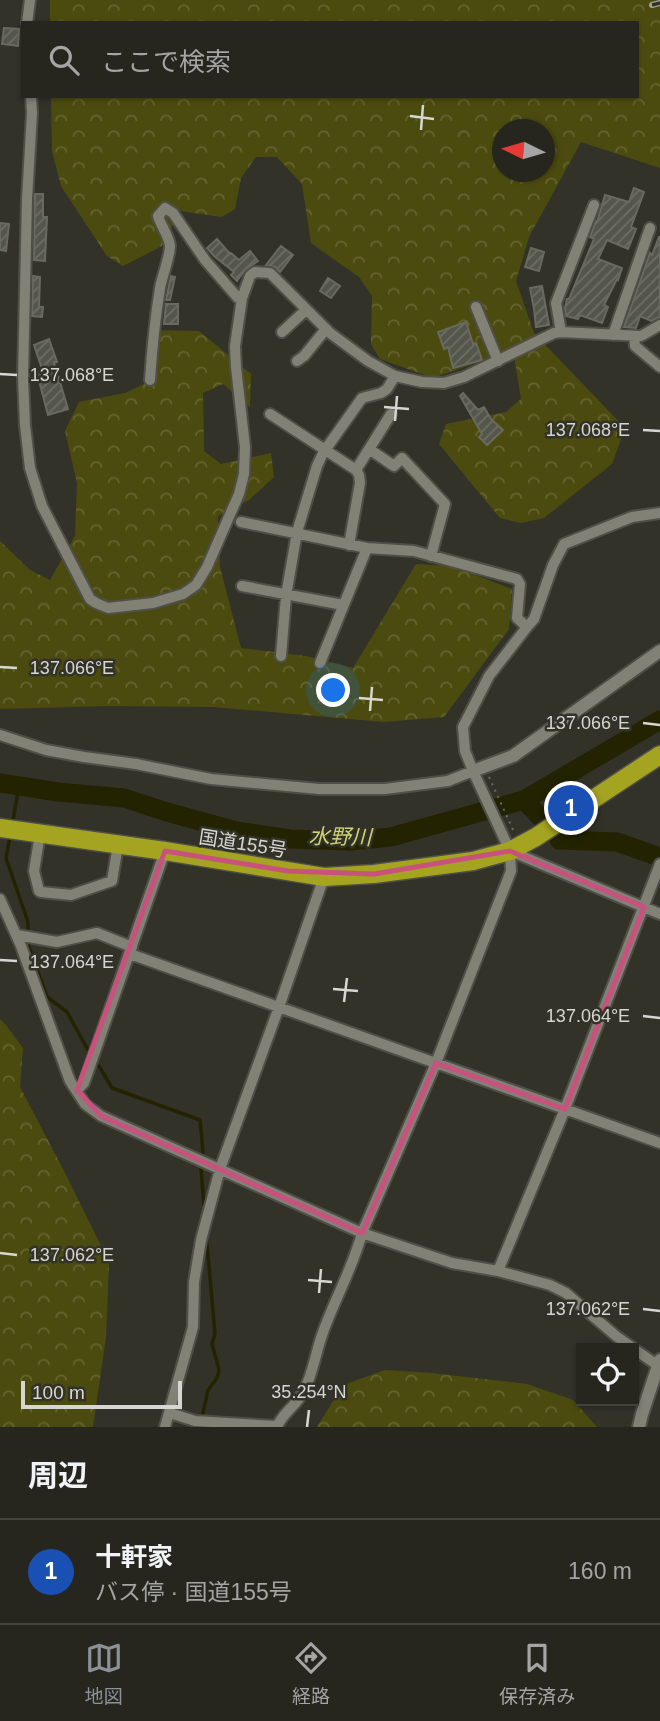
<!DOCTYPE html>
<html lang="ja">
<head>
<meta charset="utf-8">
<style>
	body { margin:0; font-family:Arial,"Noto Sans JP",sans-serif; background:#32322c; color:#f1f3f6 }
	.controls { position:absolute; right:21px; bottom:21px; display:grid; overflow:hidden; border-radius:0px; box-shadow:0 2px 5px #0004 }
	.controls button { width:63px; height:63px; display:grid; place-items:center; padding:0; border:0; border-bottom:2px solid #42433d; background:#26261f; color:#f1f3f6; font:35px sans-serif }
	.compass { position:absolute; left:492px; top:119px; width:63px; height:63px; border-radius:50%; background:#26261f; box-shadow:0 2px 5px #0004; rotate:275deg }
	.scale { position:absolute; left:21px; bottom:18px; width:161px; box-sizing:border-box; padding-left:7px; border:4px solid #d6d7d1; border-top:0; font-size:19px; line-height:24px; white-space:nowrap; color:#d6d7d1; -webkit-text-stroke:5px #323229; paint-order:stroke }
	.you { position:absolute; left:334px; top:691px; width:24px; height:24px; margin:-18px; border:5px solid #fff; border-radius:50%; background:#1a73e8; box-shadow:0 0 0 10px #1a73e833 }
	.badge { display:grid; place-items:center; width:46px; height:46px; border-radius:50%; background:#8c9099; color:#fff; font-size:23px; font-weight:700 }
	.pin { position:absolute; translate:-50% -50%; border:4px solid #fff; box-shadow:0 2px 7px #0006 }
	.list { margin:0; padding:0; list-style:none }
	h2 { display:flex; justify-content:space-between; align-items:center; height:91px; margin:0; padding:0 28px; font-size:30px }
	h2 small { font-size:23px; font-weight:400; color:#a4a5a4 }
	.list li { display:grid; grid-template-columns:46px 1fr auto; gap:21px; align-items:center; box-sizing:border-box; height:105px; padding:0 28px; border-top:2px solid #42433d }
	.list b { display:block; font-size:26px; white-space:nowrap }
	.list p { margin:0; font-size:23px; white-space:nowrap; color:#a4a5a4 }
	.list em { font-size:23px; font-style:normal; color:#a4a5a4 }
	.icon { flex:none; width:38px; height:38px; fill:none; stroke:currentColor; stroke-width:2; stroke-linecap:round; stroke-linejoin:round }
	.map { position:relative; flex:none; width:660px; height:1427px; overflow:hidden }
	.search { position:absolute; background:#26261f; box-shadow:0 2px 5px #0004; left:21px; right:21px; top:21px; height:77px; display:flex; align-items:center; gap:18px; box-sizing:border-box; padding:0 24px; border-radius:0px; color:#a4a5a4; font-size:26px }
	.sheet { height:196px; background:#26261f }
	nav { display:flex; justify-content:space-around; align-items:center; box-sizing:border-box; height:98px; border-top:2px solid #42433d; background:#26261f; font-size:19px; color:#a4a5a4 }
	nav a { display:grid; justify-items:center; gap:4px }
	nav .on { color:#8c9099 }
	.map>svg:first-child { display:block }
	.forest { fill:url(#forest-crowns); fill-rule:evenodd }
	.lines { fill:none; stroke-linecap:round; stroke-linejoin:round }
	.stream { stroke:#232301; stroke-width:3.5 }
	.river { stroke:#232301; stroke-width:19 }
	.building { fill:url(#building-hatch); stroke:#696a5f; stroke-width:2 }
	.minor-casing { stroke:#4f4f47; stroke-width:14 }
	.tertiary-casing { stroke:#4f4f47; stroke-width:16 }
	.trunk-casing { stroke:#4f4f47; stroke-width:21 }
	.path { stroke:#6b6b63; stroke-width:2; stroke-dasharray:2 5; stroke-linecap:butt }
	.minor { stroke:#818176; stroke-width:10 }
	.tertiary { stroke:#818176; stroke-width:12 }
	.trunk { stroke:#a5a420; stroke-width:18 }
	.rail-casing { stroke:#a3a49d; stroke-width:6 }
	.rail { stroke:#323229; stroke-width:3.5; stroke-dasharray:10; stroke-linecap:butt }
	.marked { fill:none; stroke:#c8517e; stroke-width:5; stroke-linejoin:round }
	.ticks { fill:none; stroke:#d6d7d1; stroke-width:2.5 }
	.labels { text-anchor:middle; stroke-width:5; stroke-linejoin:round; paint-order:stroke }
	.street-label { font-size:19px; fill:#d6d7d1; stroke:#323229 }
	.water-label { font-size:21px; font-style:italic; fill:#d1d274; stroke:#323229 }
	.ticks-label { font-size:18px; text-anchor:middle; fill:#d6d7d1; stroke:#323229; stroke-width:5; stroke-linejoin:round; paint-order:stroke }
</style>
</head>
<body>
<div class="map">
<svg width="660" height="1427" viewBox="0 0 660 1427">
	<defs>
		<pattern id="forest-crowns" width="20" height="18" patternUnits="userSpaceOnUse" patternTransform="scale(1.75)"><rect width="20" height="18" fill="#4c4b0f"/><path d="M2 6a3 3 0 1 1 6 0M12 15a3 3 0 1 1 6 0" fill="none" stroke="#656431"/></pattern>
		<pattern id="building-hatch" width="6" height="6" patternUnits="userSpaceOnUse" patternTransform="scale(1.75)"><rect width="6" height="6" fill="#55564b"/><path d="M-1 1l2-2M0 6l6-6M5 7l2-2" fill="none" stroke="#6d6e64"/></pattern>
	</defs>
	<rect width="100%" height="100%" fill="#323229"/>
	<path class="forest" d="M 50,0 L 660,0 L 660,168 L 581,142 L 529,237 L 516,281 L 534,333 L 625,428 L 612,464 L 544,518 L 521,523 L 500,518 L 439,444 L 446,424 L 506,412 L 521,399 L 513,350 L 433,378 L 380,359 L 371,344 L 372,296 L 359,277 L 311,243 L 302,184 L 277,157 L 256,157 L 241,178 L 235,209 L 222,217 L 180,211 L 162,246 L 123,266 L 107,256 L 61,186 L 52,151 L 51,96 L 637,96 L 637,23 L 50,23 ZM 503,130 L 544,130 L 544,172 L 503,172 Z
		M 149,330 L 199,331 L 251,374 L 250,407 L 223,384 L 203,393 L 204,451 L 221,464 L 271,453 L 274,477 L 249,500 L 218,516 L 220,567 L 241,648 L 306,656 L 353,668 L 416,564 L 452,566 L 512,589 L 509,629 L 444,717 L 384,722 L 213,707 L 107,706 L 0,709 L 0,541 L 30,570 L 50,580 L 75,536 L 77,483 L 65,431 L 79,402 L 125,393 L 148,382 Z
		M 0,1019 L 6,1025 L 23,1048 L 20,1087 L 64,1171 L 109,1262 L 106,1337 L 93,1427 L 0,1427 Z
		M 385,1370 L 432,1373 L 527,1384 L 573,1400 L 597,1427 L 317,1427 L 343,1385 Z"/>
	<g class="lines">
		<path class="stream" d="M 12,826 L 19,786
			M 10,837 L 6,858 L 28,922 L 28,944 L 47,997 L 67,1012 L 88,1050
			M 99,1066 L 112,1088 L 200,1120 L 203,1152
			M 201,1169 L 204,1206
			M 200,1427 L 208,1390 L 217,1378 L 219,1370 L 212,1344 L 215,1334 L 207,1244"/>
		<path class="river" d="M 0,783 L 58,792 L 124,798 L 167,812 L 236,831 L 290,839 L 350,841 L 391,837 L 524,800 L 660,720
			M 524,800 L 541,818
			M 559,840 L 617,842 L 654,855"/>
	</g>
	<path class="building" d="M 4,28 L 19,29 L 18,46 L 2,44 Z
		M 634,188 L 644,192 L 631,227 L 636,229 L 628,249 L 607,240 L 598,259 L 622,268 L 618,280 L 617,279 L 604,305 L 608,307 L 602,323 L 580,315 L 578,319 L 566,316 L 565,308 L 567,299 L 569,299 L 594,239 L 590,237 L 596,221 L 597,222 L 605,195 L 629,202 Z
		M 35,194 L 43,194 L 43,217 L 47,217 L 45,261 L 34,260 Z
		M 0,223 L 9,224 L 6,251 L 0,250 Z
		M 659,237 L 660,237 L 660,317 L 651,321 L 640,316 L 636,328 L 624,327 L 650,253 L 652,255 Z
		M 217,239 L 230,254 L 231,253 L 239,260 L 250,251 L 258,261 L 245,270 L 237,281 L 231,275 L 234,272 L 214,256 L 207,248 Z
		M 281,246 L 293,255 L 280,272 L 275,267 L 266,265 Z
		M 531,248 L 544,252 L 539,271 L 525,267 Z
		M 33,276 L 40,277 L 39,307 L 43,307 L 42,317 L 32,316 Z
		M 171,276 L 175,277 L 170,300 L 166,300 Z
		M 328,278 L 340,286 L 331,298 L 320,291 Z
		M 542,286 L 549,325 L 536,327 L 534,309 L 530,288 Z
		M 166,304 L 178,304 L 178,324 L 164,324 Z
		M 466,322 L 473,344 L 476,343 L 482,360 L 453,368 L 448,347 L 444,349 L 438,332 Z
		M 49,339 L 57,362 L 54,362 L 68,409 L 48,415 L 37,373 L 43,372 L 34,345 Z
		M 463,393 L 478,410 L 484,407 L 491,419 L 503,430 L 487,445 L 479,437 L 482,434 L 460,396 Z"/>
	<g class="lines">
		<defs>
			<path id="minor" d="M 27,23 L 30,0
				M 31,96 L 32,113 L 27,199 L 23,378 L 25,425 L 30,468 L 42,506 L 90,599 L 96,603 L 108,608 L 153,603 L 183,594 L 196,585 L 207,567 L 239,494 L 244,474 L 245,447 L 236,367 L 235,346 L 242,298 L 250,276 L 255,272 L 270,273 L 330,333 L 368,361 L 395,376 L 422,382 L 444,383 L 464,377 L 554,333 L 561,332 L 641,336 L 660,325
				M 476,307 L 498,361
				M 282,332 L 306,310
				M 561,332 L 556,303 L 594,205
				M 613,335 L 650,228
				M 634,336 L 635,346 L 660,367
				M 297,361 L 304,356 L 326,329
				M 150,380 C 152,349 155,319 160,288 C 162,277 170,256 170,246 C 169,236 161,226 158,216 L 165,208 L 173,213 L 205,260 L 238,298 L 242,298
				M 270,414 L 356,470 L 359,475 L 360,483 L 349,545
				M 369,449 L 394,466 L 402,458 L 445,504 L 431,556
				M 356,470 L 391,414
				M 241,522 L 367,548 L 414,551 L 517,579 L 520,584 L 517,618 L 527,627
				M 242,586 L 343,605
				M 281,656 L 286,596 L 297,532 L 317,466 L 323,453 L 362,398 L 381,393 L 387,389 L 395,376
				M 320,663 L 367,548
				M 0,735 L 46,750 L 84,757 L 136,764 L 211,779 L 319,789 L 385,789 L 448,781 L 473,771
				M 40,834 L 34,871 L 39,891 L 41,892 L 71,895 L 112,881 L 118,845
				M 510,851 L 660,914
				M 0,899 L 21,946 L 70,1081 L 85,1104 L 101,1116 L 362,1233 L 452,1263 L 498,1271 L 550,1285 L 566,1293 L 616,1336 L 633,1348
				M 17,935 L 57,942 L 97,933 L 132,947
				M 130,954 L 660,1143
				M 77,1090 L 84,1083 L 165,851
				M 498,1271 L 565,1109 L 660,864
				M 634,1349 L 660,1367
				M 170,1413 L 195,1421 L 276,1426
				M 165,1427 L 193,1327 L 194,1282 L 201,1240 L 220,1169 L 279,1007 L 324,877
				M 277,1427 C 282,1414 293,1408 300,1397 C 312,1379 315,1355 322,1335 C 334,1300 353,1268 362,1233 L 436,1063 L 511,871 L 510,851 L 473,771 L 465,751 L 463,727 L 489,676 L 527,627 L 534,619 L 553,565 L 564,544 L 632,517 L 660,513"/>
			<path id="tertiary" d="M 473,771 L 513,756 L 660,651
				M 639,1427 L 642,1414 L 660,1360"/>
			<path id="trunk" d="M 0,828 L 165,851 L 324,877 L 374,874 L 473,861 L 510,851 L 536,837 L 660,755"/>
		</defs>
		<use href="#minor" class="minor-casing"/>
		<use href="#tertiary" class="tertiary-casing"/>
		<use href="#trunk" class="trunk-casing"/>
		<path class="path" d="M 489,777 L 514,832"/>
		<use href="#minor" class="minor"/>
		<use href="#tertiary" class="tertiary"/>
		<use href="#trunk" class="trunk"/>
		<defs>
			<path id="rail" d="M 652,5 L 660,3"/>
		</defs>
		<use href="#rail" class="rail-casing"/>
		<use href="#rail" class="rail"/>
	</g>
	<path class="marked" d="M 165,851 L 288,871 L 374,874 L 510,851 L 644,907 L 565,1109 L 436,1063 L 362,1233 L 101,1116 L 77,1090 Z"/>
	<path class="ticks" d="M 410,116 L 434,119M 421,130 L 423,105M 0,374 L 17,375M 384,407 L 409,409M 395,421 L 397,396M 643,430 L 660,431M 0,667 L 17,668M 359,698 L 383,700M 370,711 L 372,687M 643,723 L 660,725M 0,960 L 17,961M 333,989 L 358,991M 344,1002 L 347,978M 643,1016 L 660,1018M 0,1253 L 17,1255M 308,1280 L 332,1282M 319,1293 L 321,1269M 643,1309 L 660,1311M 307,1427 L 309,1410"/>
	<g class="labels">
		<g class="street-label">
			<text transform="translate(243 843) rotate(9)" y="7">国道155号</text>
		</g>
		<g class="water-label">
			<text transform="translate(340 837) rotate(1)" y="7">水野川</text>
		</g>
	</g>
	<g class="ticks-label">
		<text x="72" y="381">137.068°E</text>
		<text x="588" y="436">137.068°E</text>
		<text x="72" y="674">137.066°E</text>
		<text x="588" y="729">137.066°E</text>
		<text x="72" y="968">137.064°E</text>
		<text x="588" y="1022">137.064°E</text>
		<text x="72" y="1261">137.062°E</text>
		<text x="588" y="1315">137.062°E</text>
		<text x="309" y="1398">35.254°N</text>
	</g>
</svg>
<div class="controls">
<button><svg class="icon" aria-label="locate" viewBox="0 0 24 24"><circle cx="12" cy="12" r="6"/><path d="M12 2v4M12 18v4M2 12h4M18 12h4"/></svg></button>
</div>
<svg class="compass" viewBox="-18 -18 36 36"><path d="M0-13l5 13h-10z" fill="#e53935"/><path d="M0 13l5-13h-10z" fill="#a4a5a4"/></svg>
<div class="scale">100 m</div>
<div class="you"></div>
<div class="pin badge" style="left:571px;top:808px;background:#1a4fb4">1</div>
<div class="search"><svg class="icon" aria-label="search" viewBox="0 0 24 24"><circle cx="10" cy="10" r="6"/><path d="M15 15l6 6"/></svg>ここで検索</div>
</div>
<section class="sheet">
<h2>周辺<small></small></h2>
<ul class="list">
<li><span class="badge" style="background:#1a4fb4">1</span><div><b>十軒家</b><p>バス停 · 国道155号</p></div><em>160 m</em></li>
</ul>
</section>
<nav>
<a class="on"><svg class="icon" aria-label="map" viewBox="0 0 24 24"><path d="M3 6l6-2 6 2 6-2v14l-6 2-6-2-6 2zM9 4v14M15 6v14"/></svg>地図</a>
<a><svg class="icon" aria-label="directions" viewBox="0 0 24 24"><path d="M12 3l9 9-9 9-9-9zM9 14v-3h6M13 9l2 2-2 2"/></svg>経路</a>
<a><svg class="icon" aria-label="saved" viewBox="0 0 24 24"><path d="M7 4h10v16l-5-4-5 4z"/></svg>保存済み</a>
</nav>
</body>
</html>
